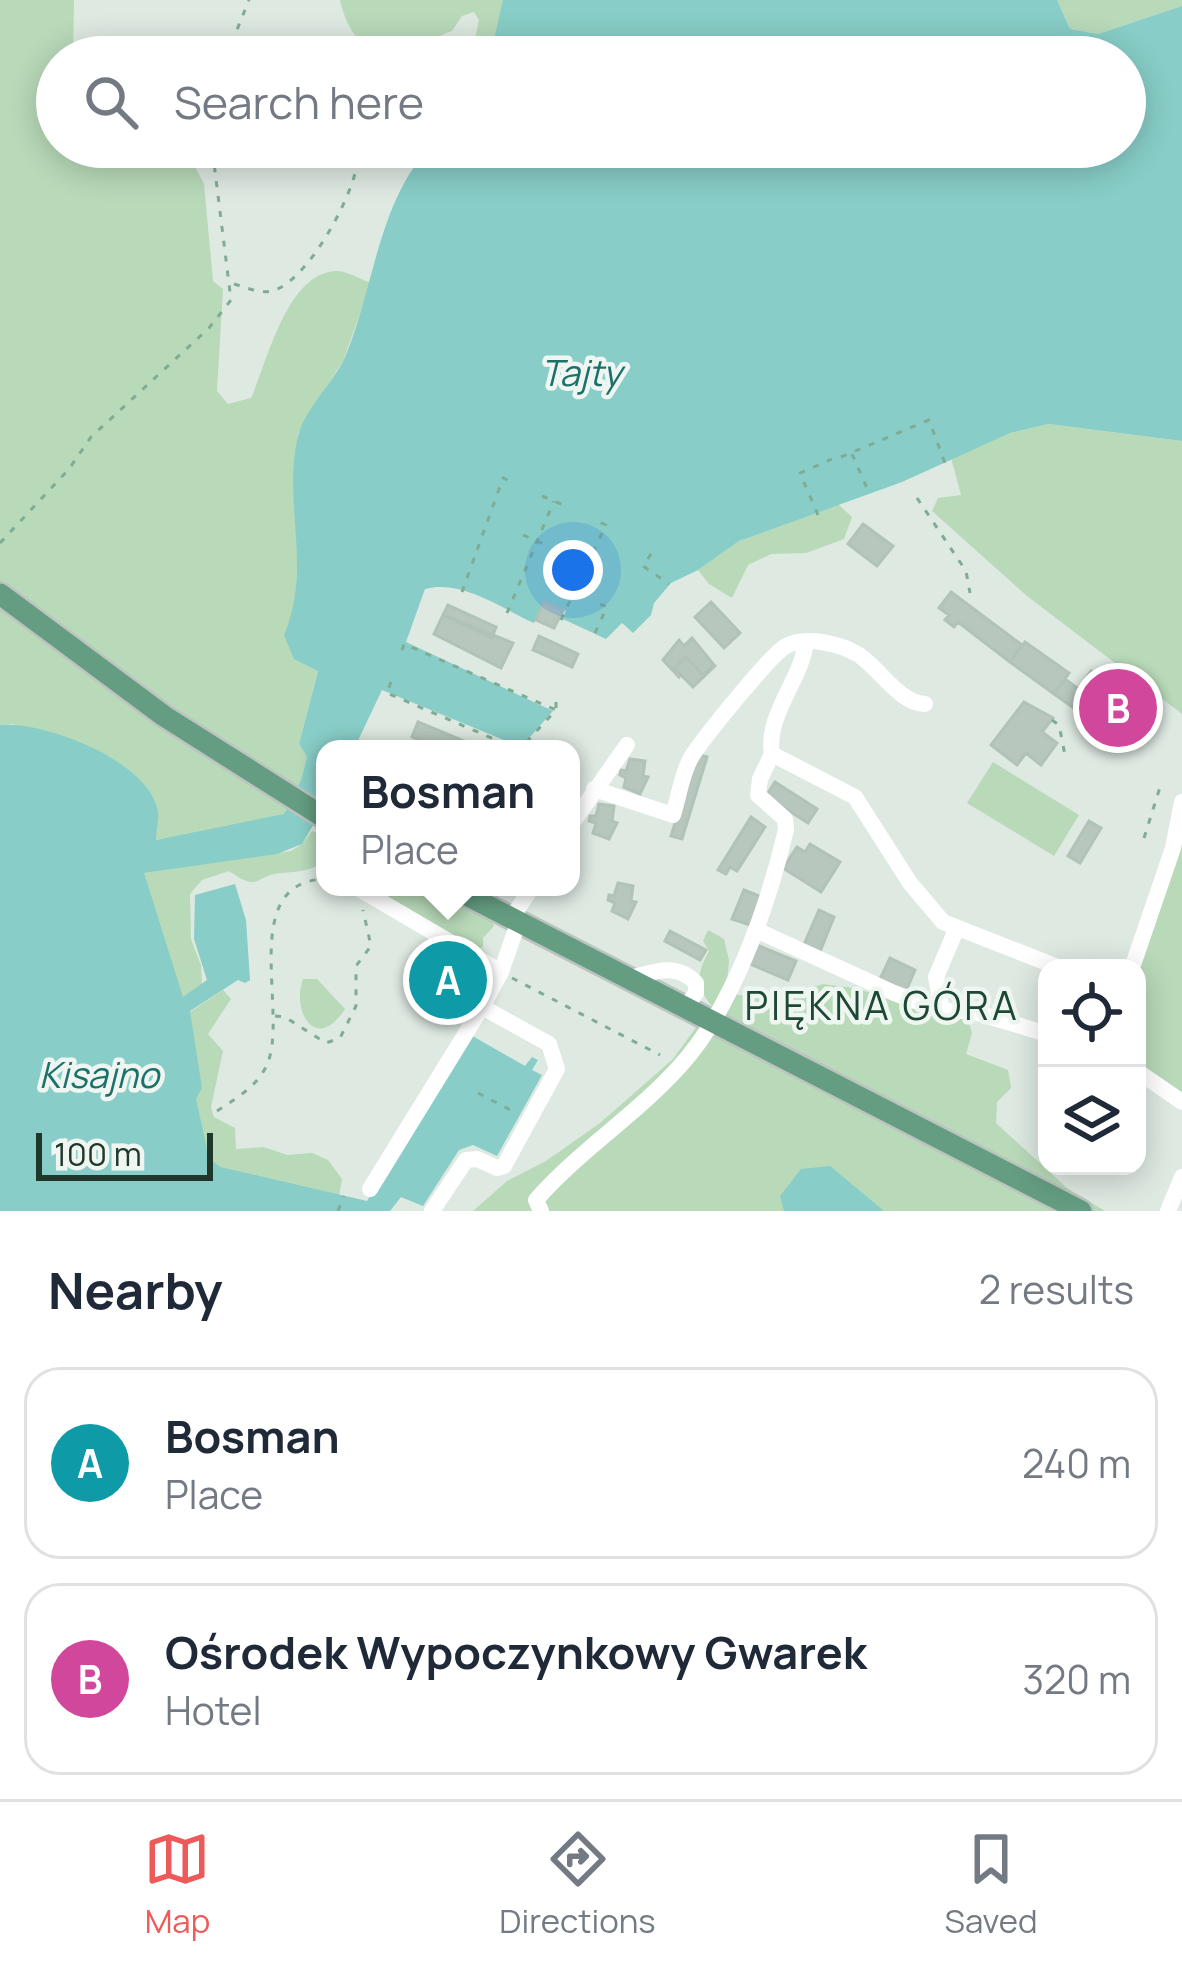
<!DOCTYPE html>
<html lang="en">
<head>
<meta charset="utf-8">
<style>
	body { margin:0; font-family:Manrope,sans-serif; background:#f2f2f3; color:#1f2937 }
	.controls { position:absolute; right:36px; bottom:36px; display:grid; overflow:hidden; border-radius:24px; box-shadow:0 6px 30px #0003 }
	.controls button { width:108px; height:108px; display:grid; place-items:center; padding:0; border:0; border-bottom:3px solid #e0e1e3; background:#fff; color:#1f2937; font:60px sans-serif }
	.scale { position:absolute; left:36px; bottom:30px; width:177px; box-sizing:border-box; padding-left:12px; border:6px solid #20382c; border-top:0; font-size:33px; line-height:42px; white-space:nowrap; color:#20382c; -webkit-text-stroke:9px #eff6f1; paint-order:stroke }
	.you { position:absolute; left:573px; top:570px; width:42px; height:42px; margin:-30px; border:9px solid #fff; border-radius:50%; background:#1a73e8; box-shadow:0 0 0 18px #1a73e833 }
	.badge { display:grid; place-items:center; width:78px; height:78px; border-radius:50%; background:#ec5b59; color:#fff; font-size:39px; font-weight:700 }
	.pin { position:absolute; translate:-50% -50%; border:6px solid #fff; box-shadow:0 3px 12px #0006 }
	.popup { position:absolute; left:316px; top:740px; width:264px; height:156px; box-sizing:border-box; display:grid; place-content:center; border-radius:24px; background:#fff; filter:drop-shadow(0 3px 9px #0005); font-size:39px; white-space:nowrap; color:#747a83 }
	.popup b { font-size:45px; color:#1f2937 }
	.popup::after { content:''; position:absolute; left:50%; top:100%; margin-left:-24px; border:24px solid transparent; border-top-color:#fff }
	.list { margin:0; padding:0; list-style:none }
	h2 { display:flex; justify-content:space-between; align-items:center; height:156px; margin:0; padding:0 48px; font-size:51px }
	h2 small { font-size:39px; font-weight:400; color:#747a83 }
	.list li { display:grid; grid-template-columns:78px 1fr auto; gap:36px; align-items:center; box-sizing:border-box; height:192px; margin:0 24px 24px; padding:0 24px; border:3px solid #e0e1e3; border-radius:36px }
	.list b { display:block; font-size:45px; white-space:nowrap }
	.list p { margin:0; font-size:39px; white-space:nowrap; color:#747a83 }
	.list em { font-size:39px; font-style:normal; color:#747a83 }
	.icon { flex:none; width:66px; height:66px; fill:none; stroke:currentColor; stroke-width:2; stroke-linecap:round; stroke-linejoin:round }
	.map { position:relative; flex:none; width:1182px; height:1211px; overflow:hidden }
	.search { position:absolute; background:#fff; box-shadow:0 6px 30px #0003; left:36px; right:36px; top:36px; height:132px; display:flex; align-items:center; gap:30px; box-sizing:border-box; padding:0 42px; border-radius:66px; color:#747a83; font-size:45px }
	.sheet { height:588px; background:#fff }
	nav { display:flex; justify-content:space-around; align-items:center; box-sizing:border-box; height:168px; border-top:3px solid #e0e1e3; background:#fff; font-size:33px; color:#747a83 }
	nav a { display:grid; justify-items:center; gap:6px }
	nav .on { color:#ec5b59 }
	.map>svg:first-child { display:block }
	.green { fill:#b8dab9 }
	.water { fill:#88cdc7 }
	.building { fill:#b7c7bd; stroke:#b1c2b7; stroke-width:3 }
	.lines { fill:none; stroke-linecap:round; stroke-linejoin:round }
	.major-casing { stroke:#bcc3c0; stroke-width:26 }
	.path { stroke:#80ac94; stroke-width:3; stroke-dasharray:6 9; stroke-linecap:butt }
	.minor { stroke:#fff; stroke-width:16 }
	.major { stroke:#649d81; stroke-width:21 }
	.labels { text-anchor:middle; stroke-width:9; stroke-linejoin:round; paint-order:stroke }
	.water-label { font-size:36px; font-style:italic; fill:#1d716b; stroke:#eff6f1 }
	.quarter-label { font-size:39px; letter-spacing:3px; fill:#1d4934; stroke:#eff6f1 }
</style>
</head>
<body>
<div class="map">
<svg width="1182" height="1211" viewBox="0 0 1182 1211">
	<rect width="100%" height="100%" fill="#dee9e2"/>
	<path class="green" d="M 0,0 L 74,0 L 73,57 L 57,57 L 57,147 L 185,147 L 204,184 L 213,281 L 223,289 L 217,391 L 228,404 L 251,398 C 268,360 287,273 336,271 C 347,271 360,279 371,283 L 343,361 L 298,433 L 294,481 L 298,525 L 296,606 L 284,635 L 318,670 L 299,744 L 307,757 L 301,780 L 284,814 L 271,820 L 155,840 L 13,724 L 0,725 Z
		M 340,0 L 570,0 L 583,57 L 471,57 L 479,20 L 474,12 L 462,16 L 452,31 C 438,35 430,44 417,50 C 376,70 348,38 340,0 Z
		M 1057,0 L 1182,0 L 1182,6 L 1098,34 L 1070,29 Z
		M 1049,424 L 1182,441 L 1182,714 L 1027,596 L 932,511 L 938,498 L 961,495 L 951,458 L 1010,433 Z
		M 838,504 L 852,517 L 844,539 L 806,553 L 771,554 L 748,565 L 732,598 L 709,584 L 698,570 L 739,541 Z
		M 993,762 L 1079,815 L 1054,856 L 967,803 Z
		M 312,831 L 321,834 C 335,869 308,871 283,873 C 254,874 262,894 229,871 L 202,880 L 190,894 L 191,939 L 201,965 L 202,986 L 183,998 L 111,970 L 144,873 L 291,851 L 302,844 Z
		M 1182,837 L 1182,1094 L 1137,1062 L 1137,973 Z
		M 368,887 L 432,887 L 490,917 L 494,926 L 483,938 L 483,947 L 474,950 Z
		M 708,930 L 724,939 L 729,960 L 727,983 L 738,995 L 783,997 L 823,984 L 853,988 L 968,1019 L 972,1033 L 966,1054 L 1008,1070 L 1011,1088 L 997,1102 L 996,1123 L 1067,1188 L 1105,1211 L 473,1211 L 507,1181 L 546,1161 L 600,1123 L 673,1059 L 697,1026 L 709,1033 L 720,1015 C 698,992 693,980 709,951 L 703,941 Z
		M 303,979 L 317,979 L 345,1009 C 316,1054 291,1011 303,979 Z
		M 223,990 L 231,999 L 208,1034 L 223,1051 L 211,1107 L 214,1117 L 235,1128 L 236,1149 L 264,1147 L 287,1155 L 312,1153 L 328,1160 L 342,1179 L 339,1196 L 210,1211 L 128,1053 Z"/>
	<path class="water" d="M 503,0 L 1057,0 L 1070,29 L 1098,34 L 1182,6 L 1182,441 L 1049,424 L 1010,433 L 902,482 L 739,541 L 698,570 L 671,583 L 654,603 L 651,615 L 633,633 L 622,623 L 606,639 L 563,619 L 566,611 L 544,601 L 534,623 C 501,608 461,579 425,589 L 406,642 L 553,711 L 521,747 L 382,690 L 354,749 L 325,749 L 325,805 L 302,844 L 277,854 L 144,873 L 183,997 L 207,980 L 194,939 L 195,895 L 235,884 L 246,920 L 250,980 L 245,983 L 238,980 L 190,1011 L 202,1088 L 196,1099 L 209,1158 L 220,1167 L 367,1201 L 469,1034 L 525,1066 L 532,1057 L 538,1060 L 532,1070 L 542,1075 L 497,1156 L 473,1145 L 459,1150 L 423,1206 L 401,1197 L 390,1211 L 0,1211 L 0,725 C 45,721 150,761 158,812 C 159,820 156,832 156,840 L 284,814 L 301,780 L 307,757 L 299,744 L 318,671 L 294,659 L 284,635 C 313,567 282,502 298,436 C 305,408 333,384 345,357 C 374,289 378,202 430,147 L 1125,147 L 1125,57 L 490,57 Z
		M 830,1166 L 884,1211 L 784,1211 L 780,1196 L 801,1169 Z"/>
	<path class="building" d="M 863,524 L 893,546 L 877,566 L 848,544 Z
		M 951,592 L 1022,645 L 1010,662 L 958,622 L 954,627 L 945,620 L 949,615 L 939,608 Z
		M 544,602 L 563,610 L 554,628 L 536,620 Z
		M 711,602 L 740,633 L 724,648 L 695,617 Z
		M 448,605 L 496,627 L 492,638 L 443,615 Z
		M 443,615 L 513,643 L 501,668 L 434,634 Z
		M 539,636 L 578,654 L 572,667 L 533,650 Z
		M 692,638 L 714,665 L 703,675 L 686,657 L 674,668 L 681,674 L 679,677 L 663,660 L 679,640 L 684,646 Z
		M 1025,642 L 1069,673 L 1054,694 L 1010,662 Z
		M 686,657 L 703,675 L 716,665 L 693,687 L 674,668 Z
		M 1091,671 L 1109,684 L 1112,680 L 1147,706 L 1138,718 L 1146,725 L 1133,742 L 1089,710 L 1096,702 L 1078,689 Z
		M 1065,679 L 1096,702 L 1085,716 L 1054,694 Z
		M 1024,702 L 1053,718 L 1042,732 L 1057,743 L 1041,765 L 1026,753 L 1017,765 L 991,745 Z
		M 418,722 L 483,749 L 441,749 L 412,737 Z
		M 697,754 L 707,757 L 682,839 L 671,836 Z
		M 630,759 L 645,761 L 643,776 L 648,777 L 640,794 L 624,787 L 626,778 L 620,775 L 621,770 L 626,771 Z
		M 775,782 L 817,809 L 808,823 L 766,796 Z
		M 599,804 L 614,806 L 612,821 L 617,823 L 609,839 L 593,833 L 596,823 L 589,821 L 590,816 L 596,816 Z
		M 751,817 L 765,827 L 737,871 L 730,867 L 726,874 L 718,870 Z
		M 1089,821 L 1101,828 L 1080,863 L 1068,856 Z
		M 810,844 L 840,862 L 821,892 L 783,868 L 797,847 L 805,852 Z
		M 618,883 L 633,886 L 631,901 L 636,902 L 628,919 L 612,911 L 615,903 L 608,900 L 609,895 L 614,896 Z
		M 744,890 L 762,897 L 750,925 L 732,919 Z
		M 819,910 L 834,917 L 819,954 L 803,947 Z
		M 670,931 L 706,950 L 700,960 L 665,941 Z
		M 757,945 L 796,961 L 788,980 L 750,964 Z
		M 890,958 L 915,970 L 906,991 L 880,979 Z
		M 446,965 L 460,973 L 449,995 L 435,987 Z"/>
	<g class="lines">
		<defs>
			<path id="major" d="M 0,594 L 164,716 L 325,818
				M 451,887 L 1081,1211"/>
		</defs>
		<use href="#major" class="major-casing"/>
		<path class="path" d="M 226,57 L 249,0
			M 234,284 C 245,287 260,294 272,291 C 309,282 362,183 359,147
			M 852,454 L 870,495
			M 841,457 L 929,420 L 946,466
			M 542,496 L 566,506
			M 917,498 L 966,571 L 970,593
			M 818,515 L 800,473 L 832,459
			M 523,535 L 548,546
			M 0,543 L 69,469 L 91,437 L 209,328 L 231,300 L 212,147
			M 651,554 L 643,566 L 669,584
			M 462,592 L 503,478 L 514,483
			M 507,613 L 554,501
			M 561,620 L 606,525 L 595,520
			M 595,633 L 607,607 L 598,603
			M 391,682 L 387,693 L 515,748 L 521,748 L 556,710 L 404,644 L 401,654
			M 556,708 L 556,696
			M 1052,720 L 1059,725 L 1065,755
			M 1144,838 L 1161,784
			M 512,978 L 660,1055
			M 275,1016 L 285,1017 L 326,1043 L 340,1038 L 356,1006 L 356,966 L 371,946 L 363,910
			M 478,1093 L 518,1114
			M 217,1111 C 235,1099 255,1088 266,1067 C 291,1017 235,882 325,879
			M 338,1211 L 344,1196"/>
		<path class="minor" d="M 806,642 C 802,679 765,716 772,754 L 855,797 L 910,883 L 943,922 L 1060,968
			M 594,789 L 673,815 C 679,796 683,768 694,753 C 707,734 770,655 786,646 C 806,635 841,644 859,655 C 880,669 899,703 925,704
			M 571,825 L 627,745
			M 356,887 L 501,972
			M 511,919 L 532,887
			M 758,931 L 894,993 L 942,1011 L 971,1011 L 1047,1034
			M 1132,968 L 1173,848 L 1182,802
			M 626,979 C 652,973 675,961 696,983 L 696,993 L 684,1009
			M 942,1011 L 936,977 L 956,930
			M 1137,1071 L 1182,1102
			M 370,1189 L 482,1007
			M 432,1211 L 466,1160 L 477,1159 L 497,1168 L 504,1166 L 557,1069 L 549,1044 L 482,1007 L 501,972 L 518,923
			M 541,1211 L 536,1200 C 580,1150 637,1114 680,1066 C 733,1008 768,906 786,830 L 785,819 L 758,795 L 760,779 L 772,754
			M 1168,1211 L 1182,1177"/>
		<use href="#major" class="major"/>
	</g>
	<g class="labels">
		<g class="water-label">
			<text x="581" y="386">Tajty</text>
			<text x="99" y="1088">Kisajno</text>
		</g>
		<g class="quarter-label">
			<text x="882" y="1020">PIĘKNA GÓRA</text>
		</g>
	</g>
</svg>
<div class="controls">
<button><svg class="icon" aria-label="locate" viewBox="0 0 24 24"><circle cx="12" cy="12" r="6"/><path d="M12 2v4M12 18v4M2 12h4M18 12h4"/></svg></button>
<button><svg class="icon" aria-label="layers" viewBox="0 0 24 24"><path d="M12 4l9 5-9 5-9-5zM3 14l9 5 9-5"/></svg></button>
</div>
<div class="scale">100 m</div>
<div class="you"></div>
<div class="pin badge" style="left:448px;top:980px;background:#0f9aa8">A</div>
<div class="popup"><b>Bosman</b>Place</div>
<div class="pin badge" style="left:1118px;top:708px;background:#d1479c">B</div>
<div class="search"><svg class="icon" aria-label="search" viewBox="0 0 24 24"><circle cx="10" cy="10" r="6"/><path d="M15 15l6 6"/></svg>Search here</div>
</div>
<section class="sheet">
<h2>Nearby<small>2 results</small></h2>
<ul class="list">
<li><span class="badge" style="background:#0f9aa8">A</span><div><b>Bosman</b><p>Place</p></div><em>240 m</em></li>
<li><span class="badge" style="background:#d1479c">B</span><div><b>Ośrodek Wypoczynkowy Gwarek</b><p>Hotel</p></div><em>320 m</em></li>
</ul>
</section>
<nav>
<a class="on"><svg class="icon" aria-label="map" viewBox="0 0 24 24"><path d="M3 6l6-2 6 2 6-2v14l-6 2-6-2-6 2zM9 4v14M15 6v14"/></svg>Map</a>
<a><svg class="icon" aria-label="directions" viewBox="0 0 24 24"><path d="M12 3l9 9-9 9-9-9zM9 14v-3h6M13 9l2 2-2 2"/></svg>Directions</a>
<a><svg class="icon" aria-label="saved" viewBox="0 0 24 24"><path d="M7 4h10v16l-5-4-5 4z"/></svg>Saved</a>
</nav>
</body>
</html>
